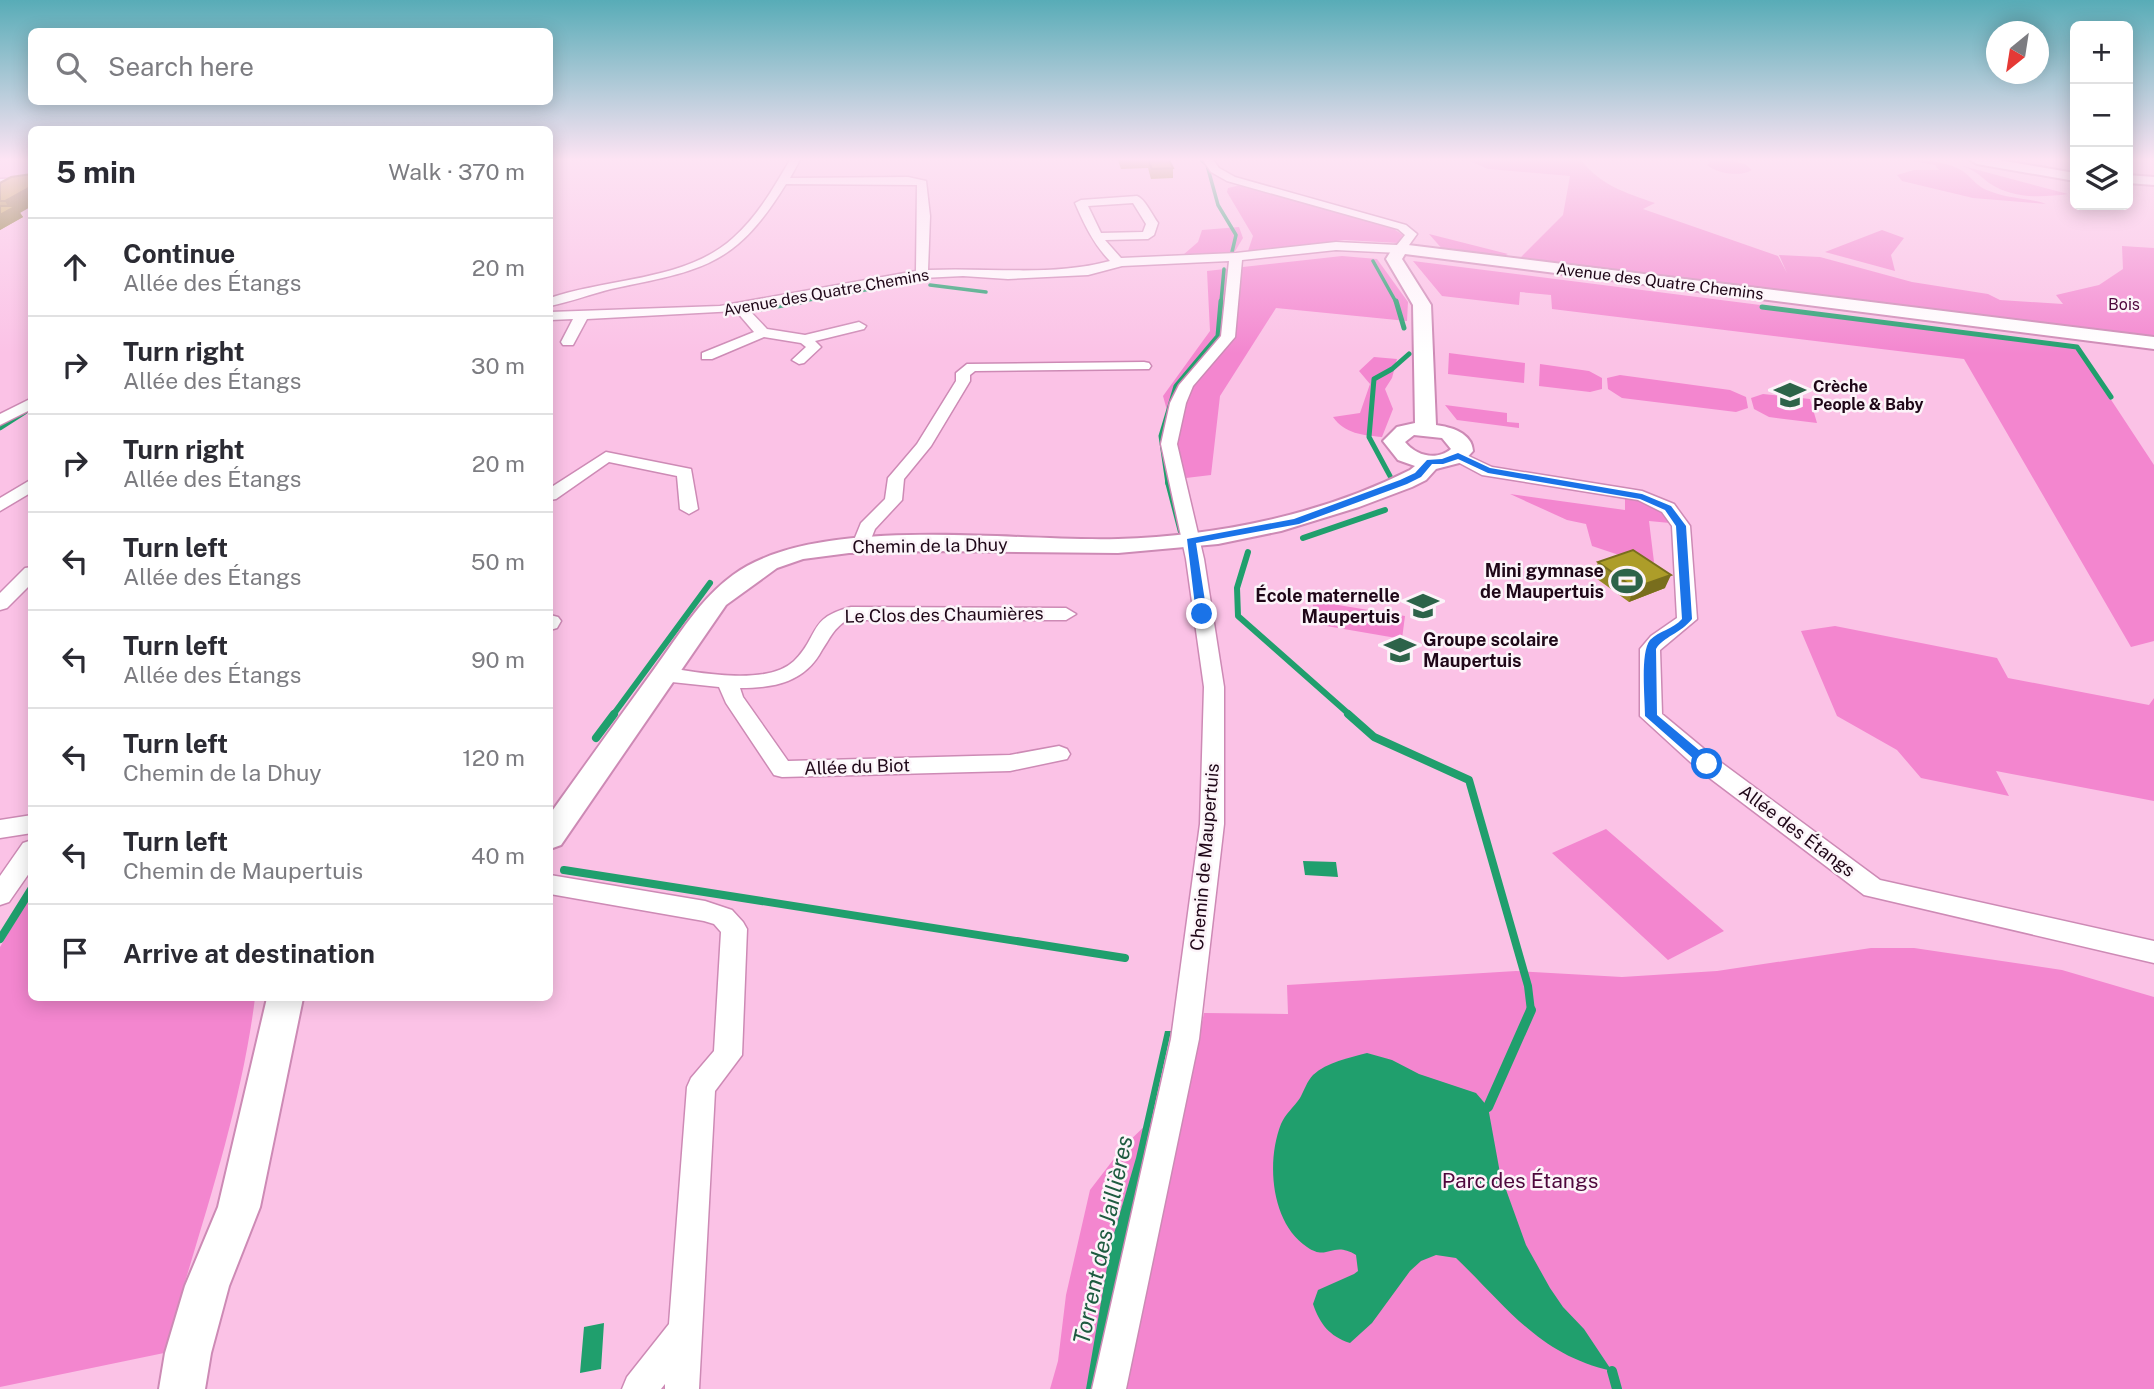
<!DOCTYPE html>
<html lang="en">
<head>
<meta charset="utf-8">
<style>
	body { margin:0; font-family:"Public Sans",sans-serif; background:#f2f2f3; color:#2b2b33 }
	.controls { position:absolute; right:21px; top:21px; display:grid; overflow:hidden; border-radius:10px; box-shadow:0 4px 18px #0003 }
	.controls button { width:63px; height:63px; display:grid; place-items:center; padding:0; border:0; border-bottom:2px solid #e1e1e2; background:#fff; color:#2b2b33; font:35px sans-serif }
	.compass { position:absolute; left:1986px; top:21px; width:63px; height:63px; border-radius:50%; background:#fff; box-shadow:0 4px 18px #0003; rotate:210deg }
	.stop { position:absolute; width:21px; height:21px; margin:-16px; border:5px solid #1a73e8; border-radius:50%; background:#fff }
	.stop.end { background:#1a73e8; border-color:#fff; box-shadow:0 2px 7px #0008 }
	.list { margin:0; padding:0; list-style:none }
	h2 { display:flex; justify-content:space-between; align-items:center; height:91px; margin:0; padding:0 28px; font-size:30px }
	h2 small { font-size:23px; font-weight:400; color:#7c7c81 }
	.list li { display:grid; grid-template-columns:46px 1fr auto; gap:21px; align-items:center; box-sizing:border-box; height:98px; padding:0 28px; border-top:2px solid #e1e1e2 }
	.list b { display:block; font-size:26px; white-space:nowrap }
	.list p { margin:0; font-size:23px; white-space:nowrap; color:#7c7c81 }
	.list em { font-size:23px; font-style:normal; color:#7c7c81 }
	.icon { flex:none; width:38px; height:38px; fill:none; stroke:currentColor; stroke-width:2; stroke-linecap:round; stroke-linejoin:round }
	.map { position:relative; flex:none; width:2154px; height:1389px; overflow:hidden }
	.search { position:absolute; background:#fff; box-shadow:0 4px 18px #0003; left:28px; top:28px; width:525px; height:77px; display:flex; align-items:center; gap:18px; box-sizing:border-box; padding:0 24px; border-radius:10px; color:#7c7c81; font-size:26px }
	.panel { position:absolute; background:#fff; box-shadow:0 4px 18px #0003; left:28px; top:126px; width:525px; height:875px; border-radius:10px }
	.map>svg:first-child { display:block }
	.green { fill:#f386cf }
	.water { fill:#209f6d }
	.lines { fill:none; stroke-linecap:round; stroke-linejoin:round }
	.stream-far4 { stroke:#209f6d; stroke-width:3.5 }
	.stream-far3 { stroke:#209f6d; stroke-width:5 }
	.stream-far2 { stroke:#209f6d; stroke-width:6 }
	.stream-far1 { stroke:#209f6d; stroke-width:8 }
	.stream { stroke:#209f6d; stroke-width:10 }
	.street-casing { stroke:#cd8ab5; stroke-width:3 }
	.secondary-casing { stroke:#cd8ab5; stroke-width:4 }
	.street { fill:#fff; fill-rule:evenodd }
	.secondary { fill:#fff; fill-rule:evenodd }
	.wall { fill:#958723 }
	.shaded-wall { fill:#796e1d }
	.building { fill:#ad9d29; stroke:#796e1d; stroke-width:2 }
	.route { fill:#1a73e8 }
	.labels { text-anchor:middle; stroke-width:5; stroke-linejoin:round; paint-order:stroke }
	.far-street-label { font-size:16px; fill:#1f0718; stroke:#fcf4f9 }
	.far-park-label { font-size:16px; fill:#4e073c; stroke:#fcf4f9 }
	.far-poi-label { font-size:16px; font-weight:bold; fill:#1f0718; stroke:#fcf4f9; text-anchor:start }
	.street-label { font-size:18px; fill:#1f0718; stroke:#fcf4f9 }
	.poi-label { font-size:18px; font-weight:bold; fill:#1f0718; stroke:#fcf4f9; text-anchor:end }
	.near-park-label { font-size:21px; fill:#4e073c; stroke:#fcf4f9 }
	.near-water-label { font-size:23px; font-style:italic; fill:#1e5b40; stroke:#fcf4f9 }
</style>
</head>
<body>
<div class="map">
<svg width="2154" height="1389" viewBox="0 0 2154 1389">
	<rect width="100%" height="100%" fill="#fbc2e6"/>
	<path class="green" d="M 1467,160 L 1581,160 C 1600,185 1626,193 1655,203 L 1643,209 L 1778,256 L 1787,273 L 1779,255 L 1820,257 L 1912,282 L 1988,294 L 2000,300 L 2063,304 L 2056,295 L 2099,285 L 2123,269 L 2122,246 L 2154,248 L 2154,340 L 1519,259 L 1563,215 L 1570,176 L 1488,169 Z
		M 1727,160 L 1745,164 L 1752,170 C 1740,177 1718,174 1707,165 L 1711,161 Z
		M 1906,160 C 1923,160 1946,161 1961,170 C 1974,178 1974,186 1992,192 C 2010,199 2030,198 2046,204 L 1973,198 L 1902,181 L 1897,175 L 1914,170 L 1939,170 L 1935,165 Z
		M 1962,166 L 1963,166 L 2068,194 C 2045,197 2018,199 1996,187 C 1982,180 1979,171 1962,166 Z
		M 1241,185 L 1394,229 L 1403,235 L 1398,243 L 1344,240 L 1250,252 L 1248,251 L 1253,236 L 1227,192 L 1228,188 Z
		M 1239,227 L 1243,238 L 1234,253 L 1183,255 L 1198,242 L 1202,230 Z
		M 1882,230 L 1904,238 L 1891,255 L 1895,271 L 1825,252 Z
		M 1429,234 L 1508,254 L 1499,258 L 1444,251 Z
		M 1342,256 L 1377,259 L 1408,302 L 1407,321 L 1276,308 L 1220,396 L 1211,475 L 1186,478 L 1163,396 L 1210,331 L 1207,271 Z
		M 1413,261 L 2075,345 L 2154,465 L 2154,641 L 2131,647 L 1964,359 L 1552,309 L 1551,295 L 1520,292 L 1519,305 L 1442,296 Z
		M 1449,353 L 1525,363 L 1524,383 L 1448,374 Z
		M 1374,357 L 1397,359 L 1392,378 L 1385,389 L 1393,409 L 1382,437 C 1363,435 1345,434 1333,417 L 1360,413 L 1370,384 L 1359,371 Z
		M 1540,364 L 1589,371 L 1602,378 L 1602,389 L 1590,392 L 1539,386 Z
		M 1620,375 L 1730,390 L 1746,397 L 1748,408 L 1736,412 L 1622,398 L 1608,389 L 1607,378 Z
		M 1763,394 L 1810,399 L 1817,423 L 1769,417 L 1754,409 L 1751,398 Z
		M 1445,405 L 1507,413 L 1507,422 L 1519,423 L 1519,428 L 1457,420 Z
		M 1510,494 L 1625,510 L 1625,497 C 1642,500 1661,507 1670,523 L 1649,521 L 1654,562 L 1628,558 L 1592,546 L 1586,524 L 1567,520 Z
		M 1314,601 L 1405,616 L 1402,639 L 1309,623 Z
		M 1835,626 L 1997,658 L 2008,678 L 2149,705 L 2154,698 L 2154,801 L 1996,771 L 2009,796 L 1921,778 L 1897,750 L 1837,716 L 1801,631 Z
		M 1606,829 L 1724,931 L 1668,960 L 1552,853 Z
		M 31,895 L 32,998 L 255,998 C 240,1117 197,1237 164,1353 L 0,1387 L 0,947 Z
		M 1871,948 L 1914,948 L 2062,970 L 2154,997 L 2154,1389 L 1050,1389 L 1058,1361 L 1066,1295 L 1090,1190 L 1123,1147 L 1152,1119 L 1174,1081 L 1195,1056 L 1204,1013 L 1288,1014 L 1287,985 L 1516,971 L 1622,977 L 1717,971 Z"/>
	<path class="water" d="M 1303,861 L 1336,862 L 1338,877 L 1305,875 Z
		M 1165,1031 L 1171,1031 L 1119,1268 L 1113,1316 L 1100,1389 L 1086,1389 L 1111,1244 L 1136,1158 Z
		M 1367,1053 L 1392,1060 L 1419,1074 L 1476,1093 L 1488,1107 L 1500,1173 L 1526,1245 L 1550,1288 L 1563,1307 L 1584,1329 L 1612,1371 C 1539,1355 1507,1307 1456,1258 L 1436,1255 L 1421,1261 L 1410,1271 L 1372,1323 L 1350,1343 C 1329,1336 1320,1324 1313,1304 L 1318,1290 L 1354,1274 L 1358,1271 L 1356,1255 C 1332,1240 1328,1262 1307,1247 C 1271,1223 1266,1162 1281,1124 C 1285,1114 1294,1107 1300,1098 C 1304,1091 1307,1081 1313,1075 C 1327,1062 1349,1058 1367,1053 Z
		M 604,1323 L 601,1369 L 580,1373 L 584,1327 Z"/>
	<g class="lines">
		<path class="stream-far4" d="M 1201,160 L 1207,165 L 1218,205 L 1236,235 L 1232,252
			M 1373,261 L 1396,302
			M 930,285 L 986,292
			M 797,302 L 910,282
			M 1221,302 L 1224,269"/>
		<path class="stream-far3" d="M 1396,301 L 1404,328
			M 1762,307 L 2077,347 L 2111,397
			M 760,309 L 806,301
			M 0,428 L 25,412
			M 1390,476 L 1369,437 L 1374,379 L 1392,369 L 1409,354
			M 1168,484 L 1161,436 L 1176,386 L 1218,336 L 1221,301"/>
		<path class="stream-far2" d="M 1168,482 L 1181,532
			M 1303,538 L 1385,510
			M 1248,552 L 1237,588 L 1238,616 L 1350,715
			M 613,715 L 710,583"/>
		<path class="stream-far1" d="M 1348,714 L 1374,737 L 1469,780 L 1528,986 L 1531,1011
			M 596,738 L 614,714
			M 564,870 L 1125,958
			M 0,939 L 32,888"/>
		<path class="stream" d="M 1488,1107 L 1531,1010
			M 1612,1371 L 1617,1389"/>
		<defs>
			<path id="street" d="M 790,160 L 800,160 L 790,178 L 908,177 L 926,181 L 930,216 L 928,270 C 989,267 1051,277 1110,261 C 1094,245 1084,224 1075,203 L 1081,200 L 1137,196 C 1145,199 1152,215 1158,223 L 1154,235 L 1148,239 L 1105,240 L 1121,258 L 1236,253 L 1336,242 L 1397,245 L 1405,235 L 1398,229 L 1227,181 L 1211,172 L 1203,160 L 1213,160 L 1219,168 L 1235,177 L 1406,225 L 1417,234 L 1404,252 L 1400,253 L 1336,250 L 1242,260 L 1235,337 L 1193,386 L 1186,403 L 1177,444 L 1204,559 L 1224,687 L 1224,824 L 1199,1039 L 1126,1389 L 1092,1389 L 1171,1039 L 1200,824 L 1204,687 L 1186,559 L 1161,444 L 1170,403 L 1179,385 L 1221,336 L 1229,261 L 1122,266 L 1088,275 L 1008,279 L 963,276 L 922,278 L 748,309 L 767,329 L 805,335 L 859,322 L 866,326 L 864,329 L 815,341 L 821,347 L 804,363 L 799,364 L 792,360 L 806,347 L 801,343 L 764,337 L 712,359 L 702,359 L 702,353 L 754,332 L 736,311 L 587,319 L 573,345 L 563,345 L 561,342 L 573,319 L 550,320 L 550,312 L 720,306 L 916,271 L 917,185 L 786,184 C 735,267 702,270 611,289 C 591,294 570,302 550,306 L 550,298 C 608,278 686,281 733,238 C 758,216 774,187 790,160 ZM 1133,203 L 1146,224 L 1143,232 L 1101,233 L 1088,206 Z
				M 32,178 L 32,184 L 0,185 L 0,179 Z
				M 1144,362 L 1149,363 L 1151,366 L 1149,369 L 975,371 L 970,375 L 970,381 L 931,446 L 904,479 L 902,500 L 875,529 L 867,549 L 855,549 L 852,545 L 861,523 L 885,499 L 888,478 L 917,444 L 956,381 L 956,373 L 967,364 Z
				M 32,398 L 32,409 L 0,425 L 0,414 Z
				M 1458,451 L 1492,467 L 1642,491 L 1674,504 L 1690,526 L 1697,619 L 1660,650 L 1662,714 L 1715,758 L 1880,880 L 2154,941 L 2154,963 L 1864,895 L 1699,770 L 1640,716 L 1640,649 L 1651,636 L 1677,618 L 1672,526 L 1662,512 L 1638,500 L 1482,475 L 1452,459 L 1450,456 Z
				M 606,452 L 691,469 L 698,509 L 689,514 L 680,509 L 677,476 L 609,462 L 556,499 L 550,500 L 550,488 Z
				M 32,479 L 32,492 L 0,511 L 0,498 Z
				M 32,567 L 32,583 L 7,608 L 0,610 L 0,593 L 25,568 Z
				M 851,607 L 1066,608 L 1076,614 L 1066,620 L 847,620 C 834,628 830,638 822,650 C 805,682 775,688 740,688 L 743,697 L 788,761 L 1010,755 L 1059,746 L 1067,749 L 1070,754 L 1067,759 L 1010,771 L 782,777 L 774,775 L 726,703 L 719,687 L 662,681 L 655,679 L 652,674 L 655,669 L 662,667 C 697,672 766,687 794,661 C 820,636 807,618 851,607 Z
				M 550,615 L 558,617 L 561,621 L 557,628 L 550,630 Z
				M 32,815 L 32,833 L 0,838 L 0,820 Z
				M 32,840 L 32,869 L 9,902 L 0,905 L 0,876 L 23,843 Z
				M 550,875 L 705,901 L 732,910 L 743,922 L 747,929 L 742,1055 L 715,1091 L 699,1389 L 665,1389 L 665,1384 L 661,1389 L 622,1389 L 627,1377 L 669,1324 L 687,1087 L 691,1078 L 714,1051 L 721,932 L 714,924 L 704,921 L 550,894 Z"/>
			<path id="secondary" d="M 1970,160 L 1999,160 L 2075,173 L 2075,181 L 1977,164 Z
				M 2128,175 L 2154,177 L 2154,185 L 2128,183 Z
				M 1400,244 L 2154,337 L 2154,349 L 1405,254 L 1402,259 L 1431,305 L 1436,425 C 1451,427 1472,433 1473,451 L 1463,462 L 1436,469 L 1426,480 L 1412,487 L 1359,507 L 1281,531 L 1218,544 L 1118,553 L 934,551 L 849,553 L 803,559 L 777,568 L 726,605 L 561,845 L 550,849 L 550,814 C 585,765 620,716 655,668 C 679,635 700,599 733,575 C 817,513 1013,542 1118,539 C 1217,536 1321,515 1410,470 L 1415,466 L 1398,460 L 1383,441 L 1397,427 L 1415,423 L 1413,305 L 1386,259 L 1394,246 ZM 1414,435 L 1442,438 L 1451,449 C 1437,461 1416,456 1405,442 Z
				M 267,998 L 303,998 L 260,1207 L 229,1286 L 211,1353 L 205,1389 L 159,1389 L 165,1353 L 185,1286 L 218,1207 Z"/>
		</defs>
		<use href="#street" class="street-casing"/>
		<use href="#secondary" class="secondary-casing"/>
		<use href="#street" class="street"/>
		<use href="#secondary" class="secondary"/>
	</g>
	<path class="wall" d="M 1118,160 L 1169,160 L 1173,168 L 1173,178 L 1151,179 L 1148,168 L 1121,169 Z
		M 0,183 L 23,217 L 0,230 Z
		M 1598,562 L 1665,588 L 1629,602 L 1593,576 Z"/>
	<path class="shaded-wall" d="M 32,186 L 32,206 L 20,213 L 23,217 L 0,230 L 0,215 L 10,210 L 5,201 Z
		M 1671,575 L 1665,588 L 1629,602 L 1634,588 Z"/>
	<path class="building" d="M 1148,160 L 1169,160 L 1173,168 L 1152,169 Z
		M 32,174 L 32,186 L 5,201 L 0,201 L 0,183 L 11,177 Z
		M 0,206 L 16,206 L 0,215 Z
		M 1633,550 L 1671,575 L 1634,588 L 1598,562 Z"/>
	<linearGradient id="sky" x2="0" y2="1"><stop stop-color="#58acb7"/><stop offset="0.45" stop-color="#fde4f4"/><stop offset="1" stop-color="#fde4f4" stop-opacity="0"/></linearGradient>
	<rect width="2154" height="354" fill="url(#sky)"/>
	<path class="route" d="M 1458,453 L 1490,468 L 1642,494 L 1671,506 L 1686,526 L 1692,619 C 1681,633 1663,637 1656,649 L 1657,715 L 1712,761 L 1712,767 L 1703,767 L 1645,716 C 1645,698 1640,653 1650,640 C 1659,631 1673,629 1682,619 L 1676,526 L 1665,510 L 1640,499 L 1488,473 L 1458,459 L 1443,464 L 1432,464 L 1421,477 L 1407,484 L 1299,524 L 1196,543 L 1207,614 L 1202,617 L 1196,614 L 1187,539 L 1294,519 L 1400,480 L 1415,473 L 1427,460 L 1442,459 Z"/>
	<defs>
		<symbol id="school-bare" viewBox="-9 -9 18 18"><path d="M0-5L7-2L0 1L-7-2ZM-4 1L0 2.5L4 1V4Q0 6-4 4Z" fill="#2d6349" stroke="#fcf4f9" stroke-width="2.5" paint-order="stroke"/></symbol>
		<symbol id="stadium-bare" viewBox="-9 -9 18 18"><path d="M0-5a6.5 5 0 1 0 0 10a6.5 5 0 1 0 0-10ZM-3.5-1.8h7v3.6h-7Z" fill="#2d6349" stroke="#fcf4f9" stroke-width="2.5" paint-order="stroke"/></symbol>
	</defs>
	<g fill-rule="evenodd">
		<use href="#school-bare" x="1768" y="373" width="44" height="44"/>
		<use href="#stadium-bare" x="1605" y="559" width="44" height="44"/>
		<use href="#school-bare" x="1401" y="584" width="44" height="44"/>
		<use href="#school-bare" x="1378" y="628" width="44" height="44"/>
	</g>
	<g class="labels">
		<g class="far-street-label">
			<text transform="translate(1660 281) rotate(7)" y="6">Avenue des Quatre Chemins</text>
			<text transform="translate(826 292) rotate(-10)" y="6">Avenue des Quatre Chemins</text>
		</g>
		<g class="far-park-label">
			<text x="2124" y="310">Bois</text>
		</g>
		<g class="far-poi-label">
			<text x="1813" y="392">Crèche<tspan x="1813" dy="18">People &amp; Baby</tspan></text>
		</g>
		<g class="street-label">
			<text transform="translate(930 546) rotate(-1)" y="6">Chemin de la Dhuy</text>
			<text transform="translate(944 615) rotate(-1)" y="6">Le Clos des Chaumières</text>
			<text transform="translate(857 767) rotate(-2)" y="6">Allée du Biot</text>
			<text transform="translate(1797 831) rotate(37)" y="6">Allée des Étangs</text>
			<text transform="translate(1205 857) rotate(-85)" y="6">Chemin de Maupertuis</text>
		</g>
		<g class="poi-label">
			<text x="1604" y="577">Mini gymnase<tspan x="1604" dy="21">de Maupertuis</tspan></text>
			<text x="1400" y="602">École maternelle<tspan x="1400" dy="21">Maupertuis</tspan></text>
			<text x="1423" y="646" text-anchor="start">Groupe scolaire<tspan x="1423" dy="21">Maupertuis</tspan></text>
		</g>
		<g class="near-park-label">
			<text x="1520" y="1188">Parc des Étangs</text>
		</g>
		<g class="near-water-label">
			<text transform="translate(1103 1240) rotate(-78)" y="8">Torrent des Jaillières</text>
		</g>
	</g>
</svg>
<div class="controls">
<button>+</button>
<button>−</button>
<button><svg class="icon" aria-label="layers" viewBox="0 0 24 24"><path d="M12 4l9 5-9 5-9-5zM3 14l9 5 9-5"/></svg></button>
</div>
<svg class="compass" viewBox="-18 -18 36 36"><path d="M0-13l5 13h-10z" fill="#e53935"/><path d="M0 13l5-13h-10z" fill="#7c7c81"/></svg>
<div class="stop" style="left:1707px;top:764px"></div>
<div class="stop end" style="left:1202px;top:614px"></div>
<div class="search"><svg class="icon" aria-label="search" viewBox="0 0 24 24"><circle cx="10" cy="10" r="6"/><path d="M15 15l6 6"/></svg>Search here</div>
<section class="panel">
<h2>5 min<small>Walk · 370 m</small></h2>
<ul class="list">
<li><svg class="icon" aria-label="ahead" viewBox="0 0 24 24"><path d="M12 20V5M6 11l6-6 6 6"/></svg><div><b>Continue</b><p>Allée des Étangs</p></div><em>20 m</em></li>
<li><svg class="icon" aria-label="right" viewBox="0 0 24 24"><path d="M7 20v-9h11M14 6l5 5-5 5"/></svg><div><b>Turn right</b><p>Allée des Étangs</p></div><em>30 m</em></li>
<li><svg class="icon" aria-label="right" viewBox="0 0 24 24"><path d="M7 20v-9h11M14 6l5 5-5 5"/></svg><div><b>Turn right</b><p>Allée des Étangs</p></div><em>20 m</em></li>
<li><svg class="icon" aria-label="left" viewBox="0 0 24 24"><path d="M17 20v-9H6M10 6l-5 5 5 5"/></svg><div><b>Turn left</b><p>Allée des Étangs</p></div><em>50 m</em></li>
<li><svg class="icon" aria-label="left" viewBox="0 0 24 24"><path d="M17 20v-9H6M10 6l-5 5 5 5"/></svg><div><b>Turn left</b><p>Allée des Étangs</p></div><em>90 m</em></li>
<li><svg class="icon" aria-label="left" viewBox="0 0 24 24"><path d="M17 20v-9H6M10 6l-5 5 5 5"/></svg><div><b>Turn left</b><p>Chemin de la Dhuy</p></div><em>120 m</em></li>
<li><svg class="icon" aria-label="left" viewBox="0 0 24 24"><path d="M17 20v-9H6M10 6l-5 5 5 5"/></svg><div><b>Turn left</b><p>Chemin de Maupertuis</p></div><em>40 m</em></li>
<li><svg class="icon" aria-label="arrive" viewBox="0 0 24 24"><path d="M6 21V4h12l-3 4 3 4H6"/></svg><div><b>Arrive at destination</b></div></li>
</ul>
</section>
</div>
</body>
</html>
